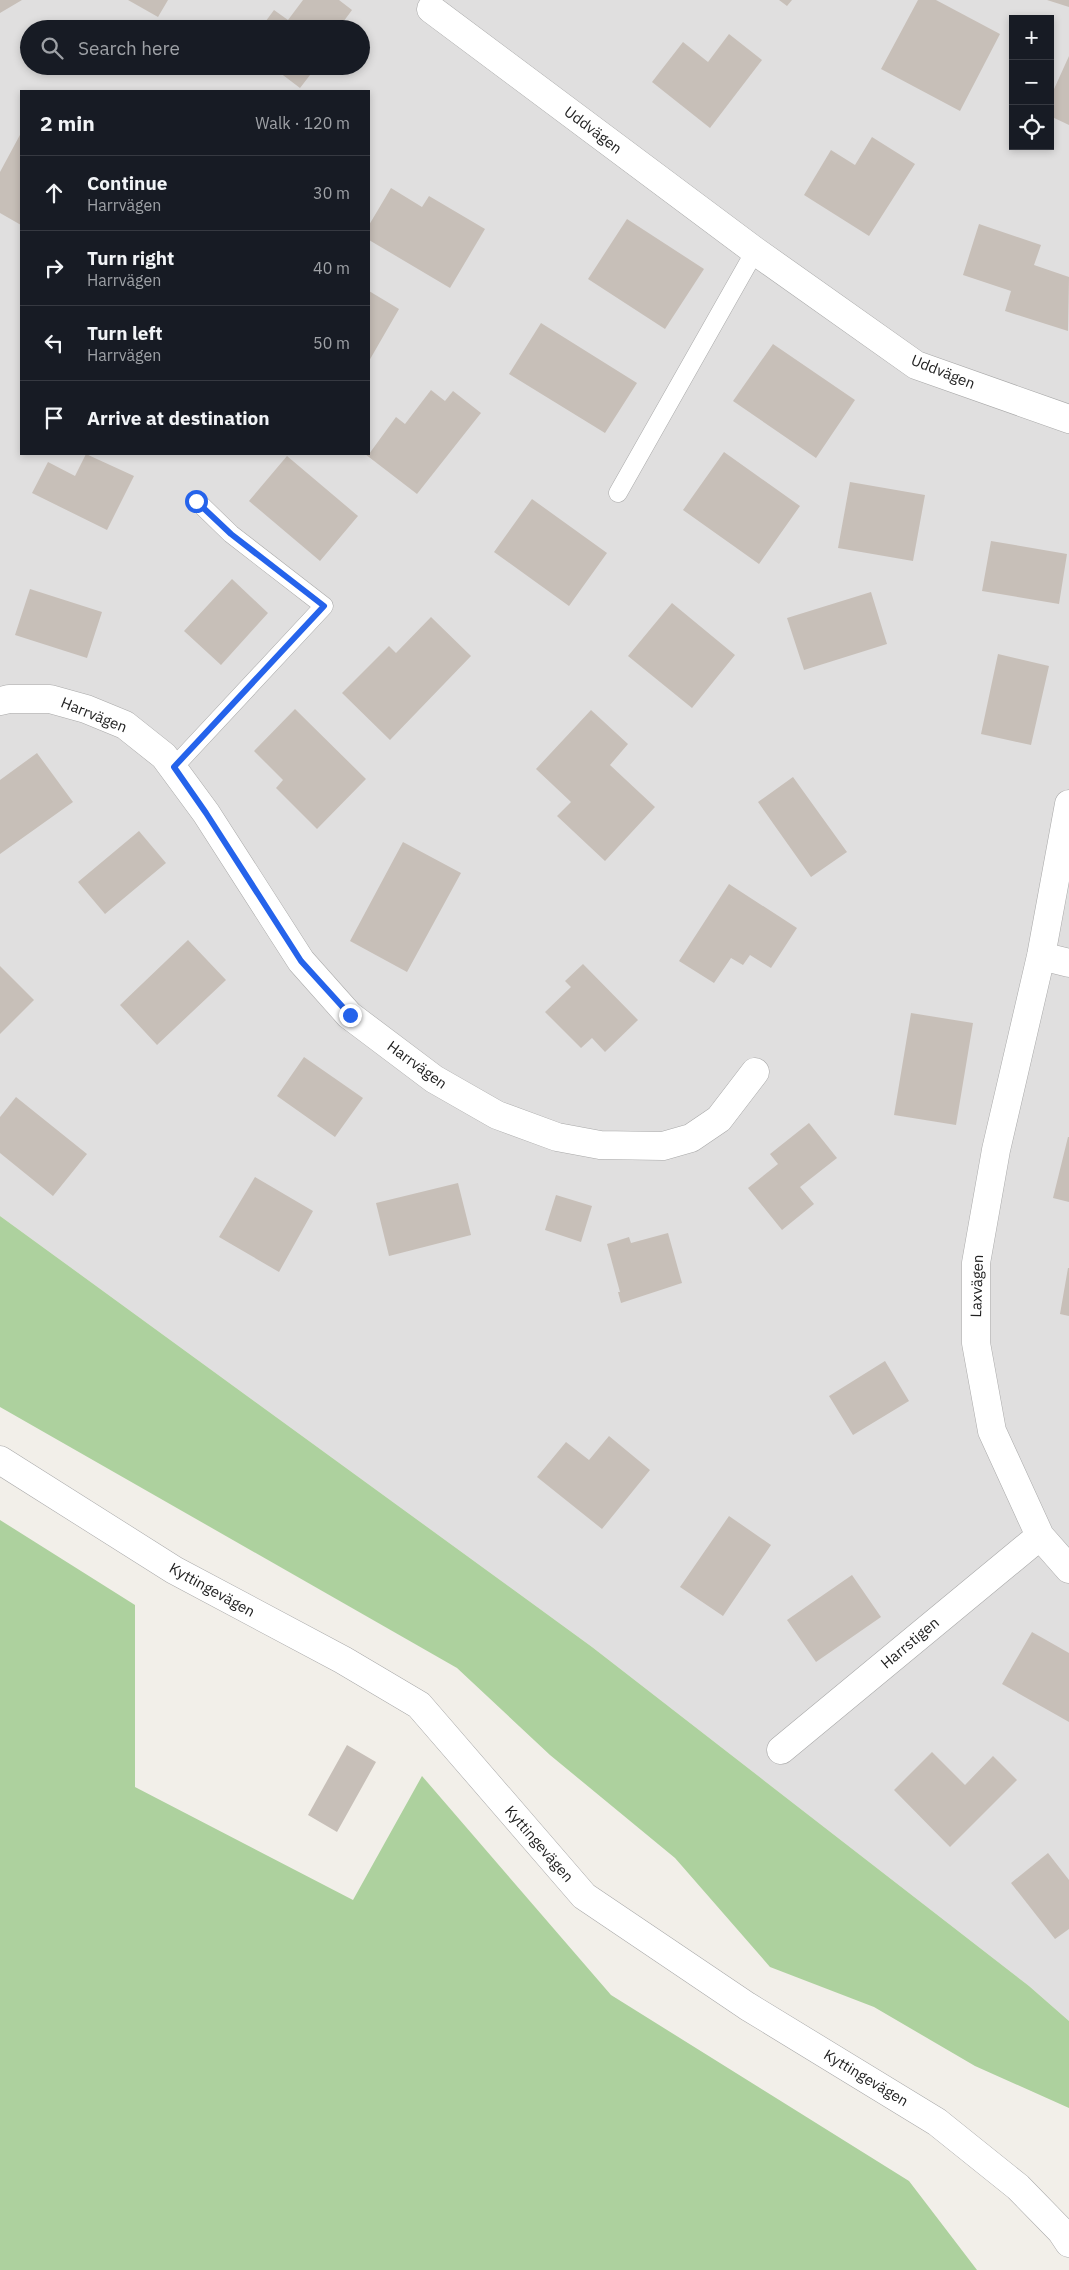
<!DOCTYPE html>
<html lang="en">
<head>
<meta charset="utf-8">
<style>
	body { margin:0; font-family:"IBM Plex Sans",sans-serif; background:#242831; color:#f1f3f6 }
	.controls { position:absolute; right:15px; top:15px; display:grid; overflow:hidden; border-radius:0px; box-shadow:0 2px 8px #0003 }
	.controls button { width:45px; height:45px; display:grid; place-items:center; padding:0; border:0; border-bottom:1px solid #363941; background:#171b24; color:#f1f3f6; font:25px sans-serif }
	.stop { position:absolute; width:15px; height:15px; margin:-11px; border:4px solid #2563eb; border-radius:50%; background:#fff }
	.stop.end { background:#2563eb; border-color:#fff; box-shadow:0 1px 5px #0008 }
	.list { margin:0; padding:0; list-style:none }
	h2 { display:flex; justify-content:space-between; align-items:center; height:65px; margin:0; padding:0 20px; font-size:21px }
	h2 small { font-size:16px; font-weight:400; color:#9ea1a6 }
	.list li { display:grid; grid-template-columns:32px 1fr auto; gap:15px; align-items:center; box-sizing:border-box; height:75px; padding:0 20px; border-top:1px solid #363941 }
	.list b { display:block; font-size:19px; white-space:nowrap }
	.list p { margin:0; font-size:16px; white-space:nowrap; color:#9ea1a6 }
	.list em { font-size:16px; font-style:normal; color:#9ea1a6 }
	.icon { flex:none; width:28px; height:28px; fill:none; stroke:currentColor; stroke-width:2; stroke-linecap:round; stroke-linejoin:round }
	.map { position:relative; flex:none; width:1069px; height:2270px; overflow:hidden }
	.search { position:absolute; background:#171b24; box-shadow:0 2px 8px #0003; left:20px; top:20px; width:350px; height:55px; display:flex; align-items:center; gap:12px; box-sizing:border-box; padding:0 18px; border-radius:28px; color:#9ea1a6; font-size:19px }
	.panel { position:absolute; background:#171b24; box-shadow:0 2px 8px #0003; left:20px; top:90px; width:350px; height:365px; border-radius:0px }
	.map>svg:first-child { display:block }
	.residential { fill:#e0dfdf; fill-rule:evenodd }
	.forest { fill:#add19e }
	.building { fill:#c7bfb8 }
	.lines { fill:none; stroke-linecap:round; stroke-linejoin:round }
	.lane-casing { stroke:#a9a9a9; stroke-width:19 }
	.street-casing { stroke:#a9a9a9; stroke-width:29 }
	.lane { stroke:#fff; stroke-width:18 }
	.street { stroke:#fff; stroke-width:28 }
	.route { stroke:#2563eb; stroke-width:6 }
	.labels { text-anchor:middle; stroke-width:5; stroke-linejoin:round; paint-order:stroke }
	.street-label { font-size:15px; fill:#222; stroke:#fff }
</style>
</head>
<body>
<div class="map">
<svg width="1069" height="2270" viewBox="0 0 1069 2270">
	<rect width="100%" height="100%" fill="#f2efe9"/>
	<path class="residential" d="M 0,0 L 1069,0 L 1069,2021 L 1029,1986 L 592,1647 L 0,1216 ZM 1013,19 L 1050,19 L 1050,146 L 1013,146 ZM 29,29 L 361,29 L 361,66 L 29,66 ZM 21,91 L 369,91 L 369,454 L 21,454 Z"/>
	<path class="forest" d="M 0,1216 L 592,1647 L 1029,1986 L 1069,2021 L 1069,2108 L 975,2066 L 874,2007 L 770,1967 L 675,1858 L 550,1755 L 457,1668 L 0,1407 Z
		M 0,1520 L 135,1605 L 135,1787 L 353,1900 L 422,1776 L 611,1995 L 909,2181 L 977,2270 L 0,2270 Z"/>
	<path class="building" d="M 0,0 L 22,0 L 0,13 Z
		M 128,0 L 168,0 L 158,17 Z
		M 303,0 L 339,0 L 352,10 L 338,29 L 260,29 L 274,10 L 288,20 Z
		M 779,0 L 792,0 L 787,6 Z
		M 918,0 L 936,0 L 1000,34 L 960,111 L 881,69 Z
		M 1047,0 L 1069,0 L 1069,7 Z
		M 729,34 L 762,60 L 710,128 L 652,82 L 683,42 L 708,62 Z
		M 1069,56 L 1069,125 L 1050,116 L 1050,98 Z
		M 271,66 L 317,66 L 300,88 Z
		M 21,133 L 21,225 L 0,213 L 0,172 Z
		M 872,137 L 915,164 L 869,236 L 804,195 L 831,150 L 855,165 Z
		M 391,188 L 422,207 L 429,196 L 485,229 L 450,288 L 369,240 L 369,225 Z
		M 627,219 L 704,269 L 665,329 L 588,279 Z
		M 979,224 L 1041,245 L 1034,265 L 1069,277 L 1068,331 L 1005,311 L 1011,291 L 963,275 Z
		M 369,291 L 399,309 L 369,361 Z
		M 541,323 L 637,383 L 605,433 L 509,374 Z
		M 773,344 L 855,400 L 816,458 L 733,401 Z
		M 431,390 L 445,401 L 453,391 L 481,413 L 417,494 L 365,454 L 369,454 L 396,417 L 405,424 Z
		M 724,452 L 800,506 L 759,564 L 683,510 Z
		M 86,454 L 134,476 L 107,530 L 32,493 L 48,462 L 75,476 Z
		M 287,456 L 358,516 L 320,561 L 249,501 Z
		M 850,482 L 925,495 L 913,561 L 838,548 Z
		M 532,499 L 607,553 L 569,606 L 494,552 Z
		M 991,541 L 1067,554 L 1059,604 L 982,591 Z
		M 232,579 L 268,613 L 221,665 L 184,631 Z
		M 30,589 L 102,612 L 87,658 L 15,635 Z
		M 871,592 L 887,644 L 804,670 L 787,618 Z
		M 672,603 L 735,655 L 692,708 L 628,656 Z
		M 431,617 L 471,656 L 390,740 L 342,693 L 389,646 L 396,653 Z
		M 998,654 L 1049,666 L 1031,745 L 981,734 Z
		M 295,709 L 366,779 L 317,829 L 276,788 L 283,780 L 254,751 Z
		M 591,710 L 628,744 L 610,765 L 655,807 L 605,861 L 557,816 L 571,802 L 536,769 Z
		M 37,753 L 73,802 L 0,854 L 0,780 Z
		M 793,777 L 847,852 L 811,877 L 758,802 Z
		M 139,831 L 166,863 L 105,914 L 78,882 Z
		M 403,842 L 461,873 L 407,972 L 350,941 Z
		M 729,884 L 797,928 L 771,968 L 750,955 L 743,965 L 731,958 L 714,983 L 679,961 Z
		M 188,940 L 226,980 L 157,1045 L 120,1005 Z
		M 583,964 L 638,1020 L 605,1052 L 592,1038 L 581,1048 L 545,1012 L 571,987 L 565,981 Z
		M 0,966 L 34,1000 L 0,1034 Z
		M 911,1013 L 973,1023 L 956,1125 L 894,1115 Z
		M 304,1057 L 363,1098 L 335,1137 L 277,1096 Z
		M 16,1097 L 87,1154 L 53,1196 L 0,1153 L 0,1117 Z
		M 809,1123 L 837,1158 L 800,1187 L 814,1204 L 782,1230 L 748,1188 L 778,1164 L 770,1154 Z
		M 1068,1137 L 1069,1137 L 1069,1202 L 1053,1198 Z
		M 255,1177 L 313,1211 L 279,1272 L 219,1237 Z
		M 458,1183 L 471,1235 L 389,1256 L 376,1203 Z
		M 556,1195 L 592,1206 L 581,1242 L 545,1230 Z
		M 668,1233 L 682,1283 L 621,1303 L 618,1292 L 620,1292 L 607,1244 L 629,1237 L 631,1243 Z
		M 1068,1268 L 1069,1268 L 1069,1316 L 1060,1314 Z
		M 885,1361 L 909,1401 L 853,1435 L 829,1396 Z
		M 609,1436 L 650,1470 L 602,1529 L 537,1477 L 566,1442 L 589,1460 Z
		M 729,1516 L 771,1545 L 723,1616 L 680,1587 Z
		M 852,1575 L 881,1617 L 816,1662 L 787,1620 Z
		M 1032,1632 L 1069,1653 L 1069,1722 L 1002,1684 Z
		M 347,1745 L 376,1762 L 337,1832 L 308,1815 Z
		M 932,1752 L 965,1785 L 993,1756 L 1017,1780 L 950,1847 L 894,1790 Z
		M 1048,1853 L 1069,1880 L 1069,1929 L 1055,1939 L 1011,1883 Z"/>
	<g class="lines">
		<defs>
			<path id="lane" d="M 618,493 L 755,251
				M 174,767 L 324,606 L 231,534 L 197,501"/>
			<path id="street" d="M 431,9 L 755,251 L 916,365 L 1069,419
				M 0,701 L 9,699 L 50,699 L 86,709 L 125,725 L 164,756 L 206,813 L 301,961 L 349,1015 L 434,1079 L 497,1115 L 557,1137 L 600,1145 L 663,1146 L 691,1138 L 719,1119 L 755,1072
				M 1069,804 L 1041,956 L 996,1150 L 976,1263 L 976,1343 L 992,1431 L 1040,1536 L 1069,1569
				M 1041,956 L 1069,963
				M 0,1460 L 174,1570 L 343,1660 L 419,1705 L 584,1896 L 747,2006 L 937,2122 L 1018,2187 L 1061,2231 L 1069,2243
				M 781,1750 L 1040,1536"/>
		</defs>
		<use href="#lane" class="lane-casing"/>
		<use href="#street" class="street-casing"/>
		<use href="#lane" class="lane"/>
		<use href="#street" class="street"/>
	</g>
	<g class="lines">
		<path class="route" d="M 196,501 L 231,534 L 324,606 L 174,767 L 206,813 L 301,961 L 350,1015"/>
	</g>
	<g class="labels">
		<g class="street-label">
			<text transform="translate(593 130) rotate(37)" y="5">Uddvägen</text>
			<text transform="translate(943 372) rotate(22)" y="5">Uddvägen</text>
			<text transform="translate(94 715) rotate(22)" y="5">Harrvägen</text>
			<text transform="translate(417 1065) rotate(36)" y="5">Harrvägen</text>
			<text transform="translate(977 1286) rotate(-88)" y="5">Laxvägen</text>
			<text transform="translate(212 1590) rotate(29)" y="5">Kyttingevägen</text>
			<text transform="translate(910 1643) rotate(-40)" y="5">Harrstigen</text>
			<text transform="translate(539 1844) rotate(49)" y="5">Kyttingevägen</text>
			<text transform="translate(866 2078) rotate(31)" y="5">Kyttingevägen</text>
		</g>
	</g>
</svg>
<div class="controls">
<button>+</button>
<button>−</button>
<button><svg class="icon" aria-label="locate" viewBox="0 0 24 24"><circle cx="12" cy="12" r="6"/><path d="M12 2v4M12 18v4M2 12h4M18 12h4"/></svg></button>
</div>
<div class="stop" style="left:196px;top:501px"></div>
<div class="stop end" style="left:350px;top:1015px"></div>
<div class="search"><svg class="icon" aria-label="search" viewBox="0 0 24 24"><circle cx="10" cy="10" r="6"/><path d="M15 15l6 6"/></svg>Search here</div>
<section class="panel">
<h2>2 min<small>Walk · 120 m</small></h2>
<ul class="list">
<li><svg class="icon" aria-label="ahead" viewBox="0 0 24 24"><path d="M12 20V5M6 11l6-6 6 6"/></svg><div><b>Continue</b><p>Harrvägen</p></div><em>30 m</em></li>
<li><svg class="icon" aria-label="right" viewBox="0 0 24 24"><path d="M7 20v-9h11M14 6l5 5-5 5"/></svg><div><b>Turn right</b><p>Harrvägen</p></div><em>40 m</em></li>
<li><svg class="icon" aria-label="left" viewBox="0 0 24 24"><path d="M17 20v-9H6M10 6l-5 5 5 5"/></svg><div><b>Turn left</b><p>Harrvägen</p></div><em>50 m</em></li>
<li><svg class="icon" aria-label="arrive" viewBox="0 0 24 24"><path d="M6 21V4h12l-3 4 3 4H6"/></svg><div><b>Arrive at destination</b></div></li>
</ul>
</section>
</div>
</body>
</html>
